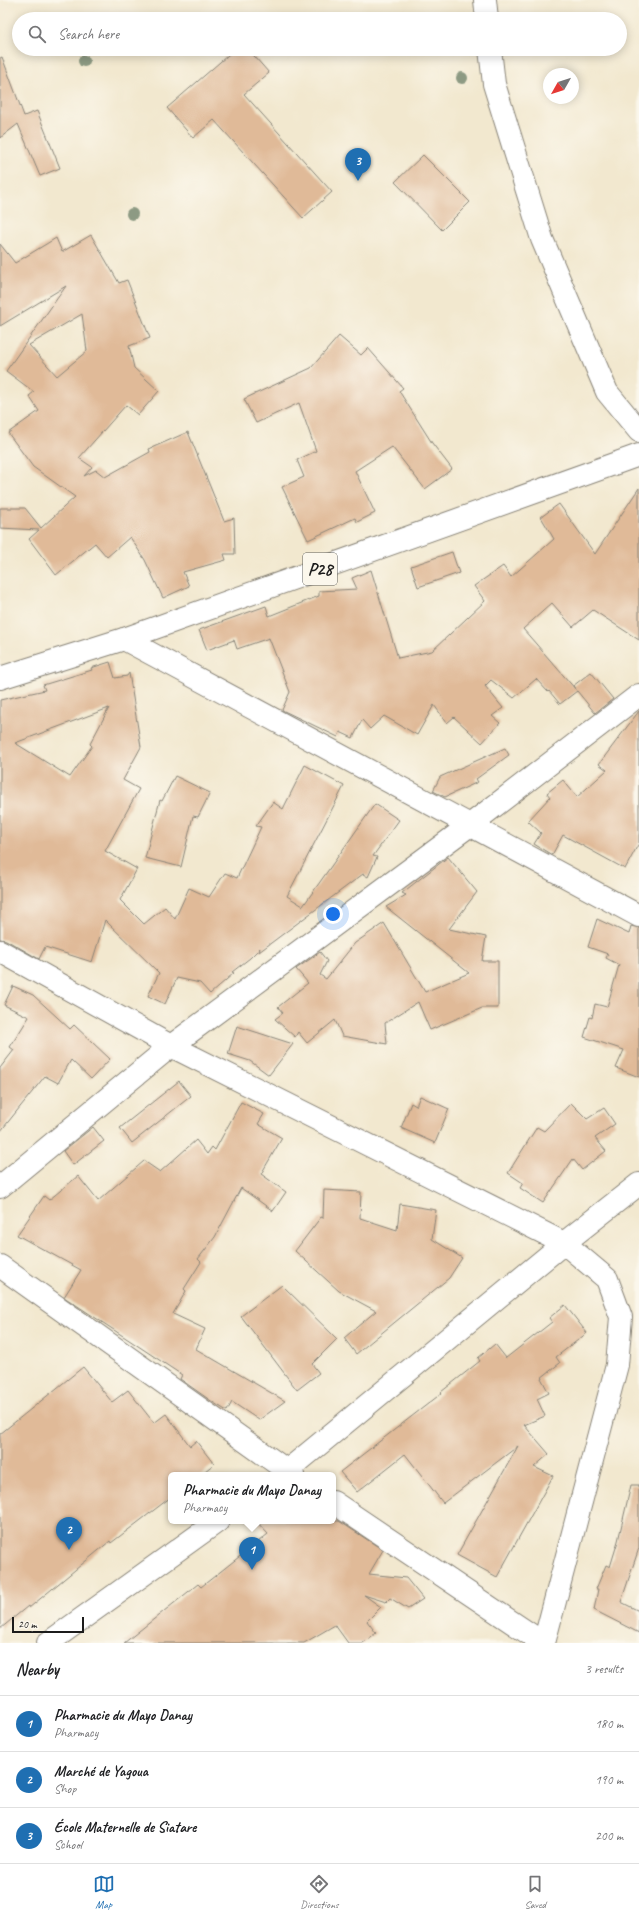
<!DOCTYPE html>
<html lang="en">
<head>
<meta charset="utf-8">
<style>
	body { margin:0; font-family:Caveat,sans-serif; background:#f2f2f2; color:#202124 }
	.compass { position:absolute; left:543px; top:68px; width:36px; height:36px; border-radius:50%; background:#fff; box-shadow:0 2px 10px #0003; rotate:231deg }
	.scale { position:absolute; left:12px; bottom:10px; width:72px; box-sizing:border-box; padding-left:4px; border:2px solid #1c1c1c; border-top:0; font-size:11px; line-height:14px; white-space:nowrap; color:#1c1c1c; -webkit-text-stroke:3px #fbf7ec; paint-order:stroke }
	.you { position:absolute; left:333px; top:914px; width:14px; height:14px; margin:-10px; border:3px solid #fff; border-radius:50%; background:#1a73e8; box-shadow:0 0 0 6px #1a73e833 }
	.badge { display:grid; place-items:center; width:26px; height:26px; border-radius:50%; background:#1f6fb2; color:#fff; font-size:13px; font-weight:700 }
	.pin { position:absolute; translate:-50% -33px; filter:drop-shadow(0 1px 2px #0008) }
	.pin::after { content:''; position:absolute; top:21px; width:14px; height:12px; background:inherit; clip-path:polygon(0 0,100% 0,50% 100%) }
	.popup { position:absolute; left:168px; top:1472px; width:168px; height:52px; box-sizing:border-box; display:grid; place-content:center; border-radius:6px; background:#fff; filter:drop-shadow(0 1px 3px #0005); font-size:13px; white-space:nowrap; color:#757577 }
	.popup b { font-size:15px; color:#202124 }
	.popup::after { content:''; position:absolute; left:50%; top:100%; margin-left:-8px; border:8px solid transparent; border-top-color:#fff }
	.list { margin:0; padding:0; list-style:none }
	h2 { display:flex; justify-content:space-between; align-items:center; height:52px; margin:0; padding:0 16px; font-size:17px }
	h2 small { font-size:13px; font-weight:400; color:#757577 }
	.list li { display:grid; grid-template-columns:26px 1fr auto; gap:12px; align-items:center; box-sizing:border-box; height:56px; padding:0 16px; border-top:1px solid #e0e0e0 }
	.list b { display:block; font-size:15px; white-space:nowrap }
	.list p { margin:0; font-size:13px; white-space:nowrap; color:#757577 }
	.list em { font-size:13px; font-style:normal; color:#757577 }
	.icon { flex:none; width:22px; height:22px; fill:none; stroke:currentColor; stroke-width:2; stroke-linecap:round; stroke-linejoin:round }
	.map { position:relative; flex:none; width:639px; height:1643px; overflow:hidden }
	.search { position:absolute; background:#fff; box-shadow:0 2px 10px #0003; left:12px; right:12px; top:12px; height:44px; display:flex; align-items:center; gap:10px; box-sizing:border-box; padding:0 14px; border-radius:22px; color:#757577; font-size:15px }
	.sheet { height:220px; background:#fff }
	nav { display:flex; justify-content:space-around; align-items:center; box-sizing:border-box; height:56px; border-top:1px solid #e0e0e0; background:#fff; font-size:11px; color:#757577 }
	nav a { display:grid; justify-items:center; gap:2px }
	nav .on { color:#1f6fb2 }
	.map>svg:first-child { display:block }
	.building { fill:#e0ba98; fill-rule:evenodd }
	.lines { fill:none; stroke-linecap:round; stroke-linejoin:round }
	.minor-casing { stroke:#878276; stroke-width:24 }
	.major-casing { stroke:#878276; stroke-width:24 }
	.minor { stroke:#fff; stroke-width:22 }
	.major { stroke:#fff; stroke-width:22 }
	.tree { fill:#8d9a83 }
	.labels { text-anchor:middle; stroke-width:3.5; stroke-linejoin:round; paint-order:stroke }
	.shield { fill:#fbf7ec; stroke:#5f5e5a; stroke-width:1 }
	.shield-label { font-size:18px; font-weight:bold; fill:#1c1c1c }
</style>
</head>
<body>
<div class="map">
<svg width="639" height="1643" viewBox="0 0 639 1643">
	<rect width="100%" height="100%" fill="#fbf7ec"/>
	<filter id="ink" filterUnits="userSpaceOnUse"><feTurbulence type="fractalNoise" baseFrequency=".025" numOctaves="2"/><feDisplacementMap in="SourceGraphic" scale="8" xChannelSelector="R" yChannelSelector="G"/><feConvolveMatrix kernelMatrix="1 2 1 2 8 2 1 2 1" color-interpolation-filters="sRGB"/></filter>
	<filter id="wash" filterUnits="userSpaceOnUse"><feTurbulence type="fractalNoise" baseFrequency=".012" numOctaves="4" result="noise"/><feDisplacementMap in="SourceGraphic" scale="16" xChannelSelector="R" yChannelSelector="G"/><feGaussianBlur stdDeviation="0.9" result="paint"/><feColorMatrix in="noise" values="0 0 0 0 0 0 0 0 0 0 0 0 0 0 0 0 0 1.4 0 .05"/><feComposite in="paint" operator="in"/></filter>
	<g filter="url(#wash)">
		<rect width="100%" height="100%" fill="#f2e8cf"/>
		<g id="blocks">
			<path class="building" d="M 235,49 L 248,49 L 269,73 L 244,94 L 332,192 L 303,218 L 214,120 L 193,138 L 167,108 Z
				M 2,57 L 24,116 L 37,111 L 60,168 L 40,176 L 18,124 L 0,138 L 0,58 Z
				M 423,155 L 470,202 L 442,230 L 395,182 Z
				M 91,235 L 119,283 L 127,280 L 150,338 L 129,346 L 134,368 L 159,391 L 138,415 L 126,405 L 79,458 L 92,467 L 84,476 L 96,470 L 105,477 L 150,452 L 149,449 L 188,432 L 224,521 L 234,518 L 235,554 L 224,554 L 226,560 L 183,572 L 189,586 L 163,598 L 145,560 L 130,537 L 107,557 L 95,543 L 56,575 L 29,539 L 39,530 L 0,528 L 0,508 L 25,508 L 41,528 L 75,497 L 33,467 L 8,433 L 39,411 L 29,396 L 34,392 L 6,371 L 66,286 L 0,326 L 0,244 L 15,263 L 56,238 L 62,252 ZM 82,314 L 87,351 L 57,376 L 29,345 Z
				M 339,336 L 361,355 L 368,348 L 403,388 L 399,391 L 432,443 L 452,469 L 425,489 L 392,447 L 355,471 L 375,513 L 357,522 L 355,518 L 308,540 L 282,487 L 304,477 L 297,460 L 316,451 L 299,403 L 256,423 L 244,399 L 311,368 Z
				M 639,488 L 639,640 L 593,610 L 573,627 L 552,603 L 523,629 L 577,691 L 560,704 L 549,691 L 548,692 L 536,679 L 514,698 L 491,680 L 485,686 L 503,708 L 492,716 L 500,723 L 482,743 L 454,717 L 447,723 L 434,705 L 417,735 L 384,716 L 370,729 L 362,720 L 353,738 L 340,732 L 338,737 L 282,710 L 290,692 L 269,638 L 237,649 L 234,640 L 207,650 L 199,630 L 266,606 L 269,616 L 319,596 L 319,591 L 357,589 L 352,578 L 371,570 L 398,658 L 432,651 L 485,601 L 474,586 L 503,566 L 511,577 L 554,539 L 541,517 L 559,504 L 595,554 Z
				M 452,552 L 459,573 L 418,587 L 411,566 Z
				M 110,662 L 115,678 L 127,676 L 129,673 L 141,747 L 123,780 L 139,789 L 105,851 L 137,869 L 120,900 L 144,924 L 165,907 L 175,919 L 189,888 L 209,897 L 225,873 L 237,878 L 261,827 L 256,826 L 273,802 L 283,809 L 305,765 L 344,786 L 287,896 L 303,906 L 375,804 L 399,820 L 373,856 L 377,857 L 368,877 L 363,874 L 259,952 L 260,948 L 250,958 L 232,972 L 234,973 L 210,994 L 200,983 L 177,978 L 165,1004 L 148,996 L 159,973 L 105,920 L 92,962 L 45,947 L 39,959 L 6,940 L 0,939 L 0,700 L 45,690 L 43,685 L 92,670 L 91,668 ZM 109,708 L 90,744 L 92,746 L 70,777 L 15,743 Z
				M 591,672 L 613,699 L 595,713 L 573,686 Z
				M 639,711 L 639,843 L 625,869 L 563,835 L 552,855 L 534,844 L 541,833 L 528,821 L 550,797 L 547,793 L 563,780 L 577,797 L 607,770 L 599,764 Z
				M 505,748 L 509,755 L 476,779 L 478,782 L 445,797 L 433,791 L 440,777 Z
				M 175,776 L 210,793 L 198,817 L 193,816 L 181,867 L 145,858 L 160,800 L 162,801 Z
				M 448,857 L 477,892 L 449,929 L 486,937 L 482,961 L 498,961 L 498,1008 L 482,1008 L 430,1030 L 418,1002 L 385,1023 L 387,1044 L 342,1036 L 335,1020 L 307,1043 L 298,1032 L 295,1037 L 275,1019 L 283,1013 L 278,1007 L 308,983 L 296,969 L 320,952 L 327,961 L 320,975 L 326,979 L 355,943 L 384,923 L 425,992 L 469,973 L 386,907 L 406,895 L 402,893 Z
				M 597,919 L 629,934 L 631,926 L 639,928 L 639,1077 L 616,1068 L 624,1050 L 584,1037 L 590,1017 L 592,1018 L 595,1004 L 607,1007 L 619,965 L 606,958 L 608,954 L 588,947 Z
				M 13,986 L 33,995 L 70,1029 L 74,1025 L 110,1059 L 91,1079 L 71,1060 L 58,1083 L 45,1076 L 0,1132 L 0,1068 L 14,1050 L 10,1047 L 29,1017 L 4,1005 Z
				M 237,1026 L 293,1044 L 269,1075 L 250,1061 L 228,1054 Z
				M 179,1081 L 191,1096 L 132,1143 L 120,1128 Z
				M 420,1096 L 449,1109 L 435,1143 L 401,1128 L 411,1103 L 416,1106 Z
				M 241,1102 L 264,1114 L 258,1124 L 282,1138 L 261,1174 L 286,1192 L 273,1211 L 241,1188 L 215,1237 L 198,1259 L 201,1262 L 184,1289 L 186,1291 L 173,1314 L 205,1329 L 196,1349 L 285,1401 L 259,1420 L 232,1402 L 227,1411 L 214,1403 L 180,1379 L 182,1375 L 64,1297 L 81,1270 L 17,1235 L 44,1196 L 49,1200 L 78,1176 L 98,1201 L 144,1161 L 160,1172 L 196,1140 L 207,1154 L 212,1147 L 215,1150 Z
				M 571,1103 L 587,1119 L 604,1108 L 615,1124 L 595,1138 L 606,1151 L 582,1170 L 573,1159 L 543,1203 L 520,1188 L 523,1183 L 508,1173 L 537,1127 L 544,1131 Z
				M 93,1127 L 104,1141 L 73,1165 L 63,1151 Z
				M 324,1190 L 361,1192 L 360,1218 L 397,1230 L 400,1204 L 436,1210 L 432,1239 L 462,1258 L 449,1278 L 356,1354 L 344,1338 L 376,1311 L 339,1291 L 295,1251 L 321,1217 L 323,1218 Z
				M 282,1285 L 337,1339 L 312,1364 L 319,1373 L 297,1390 L 241,1316 Z
				M 565,1305 L 587,1333 L 556,1357 L 560,1363 L 541,1378 L 549,1393 L 537,1399 L 545,1416 L 524,1425 L 549,1454 L 534,1467 L 553,1476 L 497,1577 L 457,1555 L 518,1446 L 443,1503 L 405,1454 L 357,1492 L 340,1472 L 442,1393 L 441,1392 L 480,1361 L 478,1358 L 495,1344 L 506,1358 L 552,1322 L 549,1318 Z
				M 83,1367 L 112,1402 L 128,1390 L 154,1423 L 166,1414 L 190,1446 L 196,1441 L 214,1464 L 200,1475 L 171,1475 L 171,1497 L 111,1543 L 110,1541 L 29,1608 L 28,1606 L 0,1629 L 0,1434 Z
				M 631,1485 L 639,1485 L 639,1548 L 621,1602 L 639,1611 L 639,1633 L 594,1610 L 598,1589 L 596,1589 L 606,1565 L 610,1567 L 618,1541 Z
				M 256,1521 L 339,1521 L 383,1550 L 369,1574 L 406,1578 L 423,1599 L 408,1609 L 390,1598 L 386,1602 L 364,1595 L 381,1607 L 367,1621 L 376,1633 L 363,1643 L 348,1643 L 335,1625 L 304,1643 L 124,1643 L 198,1584 L 201,1587 L 268,1534 Z"/>
		</g>
	</g>
	<g filter="url(#ink)">
		<use href="#blocks" fill-opacity="0" stroke="#878276" stroke-width="1"/>
		<g class="lines">
			<defs>
				<path id="minor" d="M 485,0 L 487,19
					M 490,49 L 494,84 L 542,239 L 607,392 L 639,431
					M 124,639 L 639,916
					M 0,951 L 171,1046 L 564,1243 L 607,1279 L 621,1317 L 617,1365 L 544,1643
					M 0,1187 L 171,1046 L 470,825 L 639,695
					M 0,1266 L 293,1475
					M 282,1475 L 564,1243 L 639,1184
					M 333,1502 L 543,1643
					M 48,1643 L 218,1521"/>
				<path id="major" d="M 0,678 L 124,639 L 639,455"/>
			</defs>
			<use href="#minor" class="minor-casing"/>
			<use href="#major" class="major-casing"/>
			<use href="#minor" class="minor"/>
			<use href="#major" class="major"/>
		</g>
		<g class="tree">
			<circle cx="84" cy="61" r="6"/>
			<circle cx="462" cy="78" r="6"/>
			<circle cx="132" cy="214" r="6"/>
		</g>
	</g>
	<g class="labels">
		<rect class="shield" x="303" y="553" width="34" height="32" rx="3"/>
		<g class="shield-label">
			<text x="320" y="575">P28</text>
		</g>
	</g>
</svg>
<svg class="compass" viewBox="-18 -18 36 36"><path d="M0-13l5 13h-10z" fill="#e53935"/><path d="M0 13l5-13h-10z" fill="#757577"/></svg>
<div class="scale">20 m</div>
<div class="you"></div>
<div class="pin badge" style="left:252px;top:1570px">1</div>
<div class="popup"><b>Pharmacie du Mayo Danay</b>Pharmacy</div>
<div class="pin badge" style="left:69px;top:1550px">2</div>
<div class="pin badge" style="left:358px;top:181px">3</div>
<div class="search"><svg class="icon" aria-label="search" viewBox="0 0 24 24"><circle cx="10" cy="10" r="6"/><path d="M15 15l6 6"/></svg>Search here</div>
</div>
<section class="sheet">
<h2>Nearby<small>3 results</small></h2>
<ul class="list">
<li><span class="badge">1</span><div><b>Pharmacie du Mayo Danay</b><p>Pharmacy</p></div><em>180 m</em></li>
<li><span class="badge">2</span><div><b>Marché de Yagoua</b><p>Shop</p></div><em>190 m</em></li>
<li><span class="badge">3</span><div><b>École Maternelle de Siatare</b><p>School</p></div><em>200 m</em></li>
</ul>
</section>
<nav>
<a class="on"><svg class="icon" aria-label="map" viewBox="0 0 24 24"><path d="M3 6l6-2 6 2 6-2v14l-6 2-6-2-6 2zM9 4v14M15 6v14"/></svg>Map</a>
<a><svg class="icon" aria-label="directions" viewBox="0 0 24 24"><path d="M12 3l9 9-9 9-9-9zM9 14v-3h6M13 9l2 2-2 2"/></svg>Directions</a>
<a><svg class="icon" aria-label="saved" viewBox="0 0 24 24"><path d="M7 4h10v16l-5-4-5 4z"/></svg>Saved</a>
</nav>
</body>
</html>
